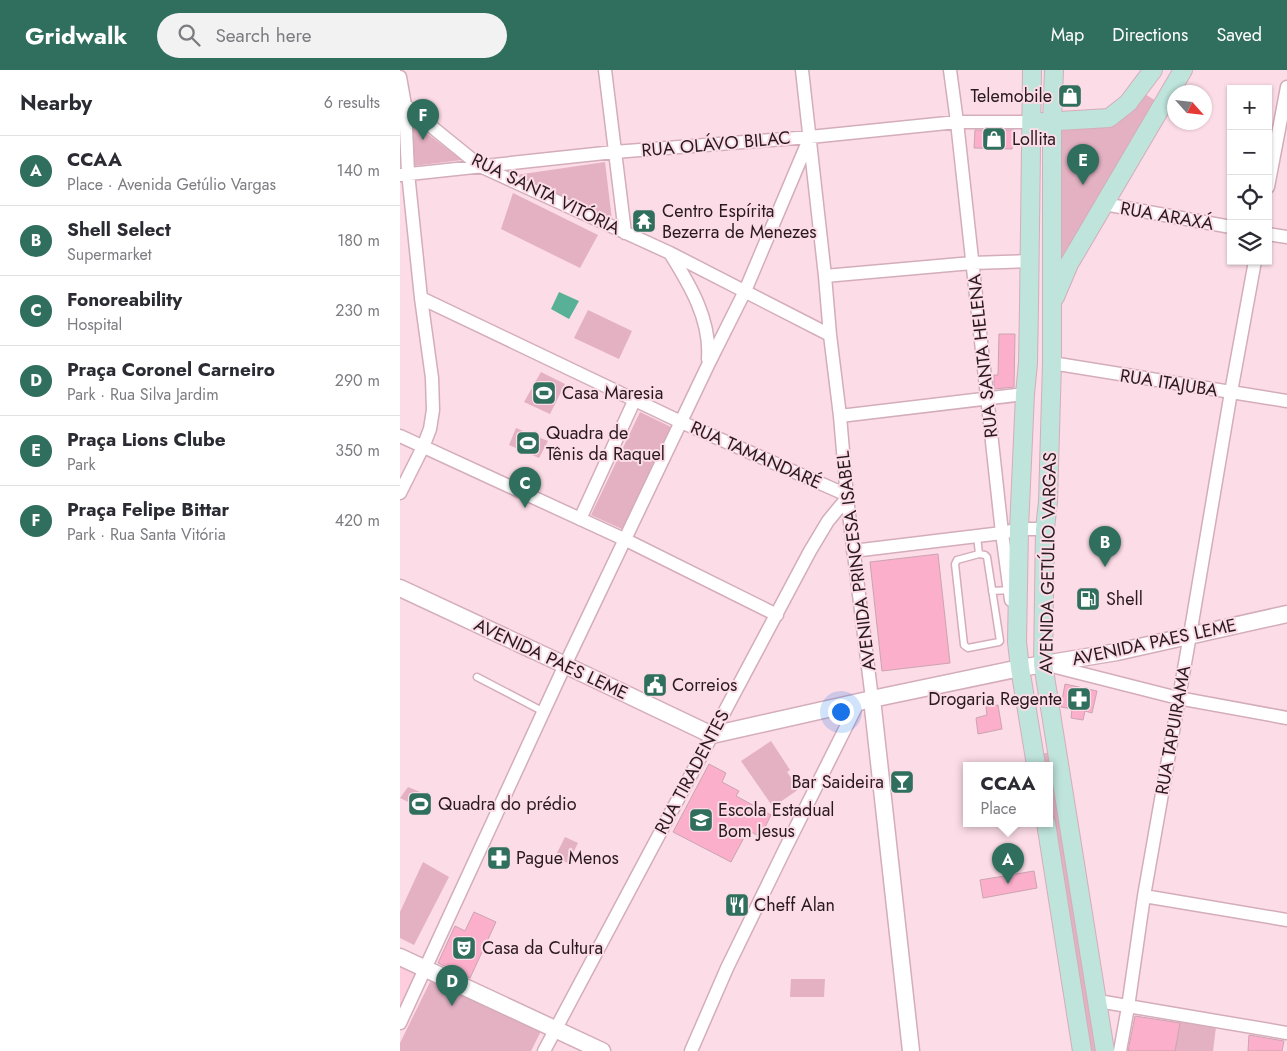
<!DOCTYPE html>
<html lang="en">
<head>
<meta charset="utf-8">
<style>
	body { margin:0; font-family:Jost,sans-serif; background:#f2f2f3; color:#2b2b33 }
	.controls { position:absolute; right:15px; top:15px; display:grid; overflow:hidden; border-radius:0px; box-shadow:0 1px 4px #0004 }
	.controls button { width:45px; height:45px; display:grid; place-items:center; padding:0; border:0; border-bottom:1px solid #e1e1e2; background:#fff; color:#2b2b33; font:25px sans-serif }
	.compass { position:absolute; left:767px; top:15px; width:45px; height:45px; border-radius:50%; background:#fff; box-shadow:0 1px 4px #0004; rotate:117deg }
	.you { position:absolute; left:440px; top:641px; width:18px; height:18px; margin:-12px; border:4px solid #fff; border-radius:50%; background:#1a73e8; box-shadow:0 0 0 8px #1a73e833 }
	.badge { display:grid; place-items:center; width:32px; height:32px; border-radius:50%; background:#306f5d; color:#fff; font-size:16px; font-weight:700 }
	.pin { position:absolute; translate:-50% -41px; filter:drop-shadow(0 1px 2px #0008) }
	.pin::after { content:''; position:absolute; top:26px; width:18px; height:15px; background:inherit; clip-path:polygon(0 0,100% 0,50% 100%) }
	.popup { position:absolute; left:563px; top:692px; width:90px; height:65px; box-sizing:border-box; display:grid; place-content:center; border-radius:0px; background:#fff; filter:drop-shadow(0 1px 4px #0005); font-size:16px; white-space:nowrap; color:#7c7c81 }
	.popup b { font-size:19px; color:#2b2b33 }
	.popup::after { content:''; position:absolute; left:50%; top:100%; margin-left:-10px; border:10px solid transparent; border-top-color:#fff }
	.list { margin:0; padding:0; list-style:none }
	h2 { display:flex; justify-content:space-between; align-items:center; height:65px; margin:0; padding:0 20px; font-size:21px }
	h2 small { font-size:16px; font-weight:400; color:#7c7c81 }
	.list li { display:grid; grid-template-columns:32px 1fr auto; gap:15px; align-items:center; box-sizing:border-box; height:70px; padding:0 20px; border-top:1px solid #e1e1e2 }
	.list b { display:block; font-size:19px; white-space:nowrap }
	.list p { margin:0; font-size:16px; white-space:nowrap; color:#7c7c81 }
	.list em { font-size:16px; font-style:normal; color:#7c7c81 }
	.icon { flex:none; width:28px; height:28px; fill:none; stroke:currentColor; stroke-width:2; stroke-linecap:round; stroke-linejoin:round }
	.map { position:relative; flex:none; width:887px; height:981px; overflow:hidden }
	header { display:flex; align-items:center; gap:30px; box-sizing:border-box; height:70px; padding:0 25px; background:#306f5d; color:#fff }
	header strong { font-size:24px }
	nav { display:flex; gap:28px; margin-inline-start:auto; font-size:18px }
	.search { width:350px; height:45px; background:#f2f2f3; display:flex; align-items:center; gap:12px; box-sizing:border-box; padding:0 18px; border-radius:28px; color:#7c7c81; font-size:19px }
	main { display:flex }
	aside { flex:1; background:#fff }
	.map>svg:first-child { display:block }
	.built { fill:#fecede }
	.green { fill:#e3b1c2 }
	.water { fill:#58b196 }
	.building { fill:#fcafcb; stroke:#cba4b1 }
	.lines { fill:none; stroke-linecap:round; stroke-linejoin:round }
	.service-casing { stroke:#d4adba; stroke-width:9 }
	.minor-casing { stroke:#d4adba; stroke-width:15 }
	.tertiary-casing { stroke:#d4adba; stroke-width:19 }
	.secondary-casing { stroke:#d4adba; stroke-width:20 }
	.service { stroke:#fff; stroke-width:6 }
	.minor { stroke:#fff; stroke-width:12 }
	.tertiary { stroke:#fff; stroke-width:16 }
	.secondary { stroke:#bee4db; stroke-width:18 }
	.labels { text-anchor:middle; stroke-width:4; stroke-linejoin:round; paint-order:stroke }
	.poi-label { font-size:18px; fill:#281a1f; stroke:#fcdce6; text-anchor:start }
	.street-label { font-size:18px; fill:#281a1f; stroke:#fcdce6 }
</style>
</head>
<body>
<header>
<strong>Gridwalk</strong>
<div class="search"><svg class="icon" aria-label="search" viewBox="0 0 24 24"><circle cx="10" cy="10" r="6"/><path d="M15 15l6 6"/></svg>Search here</div>
<nav><a>Map</a><a>Directions</a><a>Saved</a></nav>
</header>
<main>
<aside>
<h2>Nearby<small>6 results</small></h2>
<ul class="list">
<li><span class="badge">A</span><div><b>CCAA</b><p>Place · Avenida Getúlio Vargas</p></div><em>140 m</em></li>
<li><span class="badge">B</span><div><b>Shell Select</b><p>Supermarket</p></div><em>180 m</em></li>
<li><span class="badge">C</span><div><b>Fonoreability</b><p>Hospital</p></div><em>230 m</em></li>
<li><span class="badge">D</span><div><b>Praça Coronel Carneiro</b><p>Park · Rua Silva Jardim</p></div><em>290 m</em></li>
<li><span class="badge">E</span><div><b>Praça Lions Clube</b><p>Park</p></div><em>350 m</em></li>
<li><span class="badge">F</span><div><b>Praça Felipe Bittar</b><p>Park · Rua Santa Vitória</p></div><em>420 m</em></li>
</ul>
</aside>
<div class="map">
<svg width="887" height="981" viewBox="0 0 887 981">
	<rect width="100%" height="100%" fill="#fcdce6"/>
	<path class="built" d="M 0,891 L 20,901 L 0,943 Z"/>
	<path class="green" d="M 738,20 L 763,35 L 652,234 L 652,53 L 709,48 Z
		M 9,50 L 62,90 L 13,96 Z
		M 205,92 L 212,150 L 116,105 Z
		M 113,123 L 198,165 L 180,198 L 101,159 Z
		M 188,240 L 232,261 L 219,289 L 174,268 Z
		M 141,302 L 165,314 L 150,344 L 124,332 Z
		M 240,342 L 273,358 L 224,460 L 191,445 Z
		M 116,358 L 148,371 L 139,388 L 109,375 Z
		M 371,671 L 390,700 L 387,702 L 399,719 L 373,737 L 341,691 Z
		M 651,682 L 697,981 L 686,981 L 649,743 L 649,695 L 642,695 L 640,684 Z
		M 8,717 L 30,726 L 25,740 L 0,728 Z
		M 165,767 L 178,773 L 168,793 L 155,787 Z
		M 23,792 L 49,807 L 14,875 L 0,868 L 0,842 Z
		M 391,909 L 425,909 L 424,927 L 390,927 Z
		M 31,910 L 141,961 L 131,981 L 0,981 L 0,973 Z
		M 780,951 L 816,957 L 813,981 L 775,981 Z"/>
	<path class="water" d="M 159,222 L 179,231 L 169,249 L 151,239 Z"/>
	<path class="building" d="M 575,60 L 614,60 L 612,79 L 574,78 Z
		M 599,264 L 615,264 L 614,317 L 594,319 L 594,305 L 598,305 Z
		M 538,484 L 550,593 L 482,601 L 470,492 Z
		M 665,614 L 697,621 L 692,643 L 685,641 L 683,650 L 671,648 L 672,639 L 661,637 Z
		M 598,635 L 602,659 L 578,664 L 576,648 L 587,645 L 586,637 Z
		M 309,694 L 326,703 L 322,712 L 339,721 L 336,726 L 371,745 L 360,767 L 348,760 L 331,792 L 273,762 Z
		M 634,801 L 637,818 L 583,828 L 580,810 Z
		M 74,842 L 96,852 L 70,908 L 38,893 L 55,856 L 65,861 Z
		M 735,946 L 780,953 L 775,981 L 728,981 Z
		M 849,965 L 884,971 L 882,981 L 848,981 Z"/>
	<g class="lines">
		<defs>
			<path id="service" d="M 577,466 L 579,484
				M 579,484 L 585,485 L 587,487 L 600,571 L 599,572 L 568,578 L 564,575 L 555,494 L 557,490 Z
				M 592,521 L 610,520
				M 77,607 L 144,642"/>
			<path id="minor" d="M 205,0 L 225,163
				M 402,0 L 425,206 L 430,265 L 440,346 L 447,428 L 472,629
				M 550,0 L 557,52 L 602,463 L 611,530
				M 0,7 L 5,35 L 8,103 L 21,228 L 32,308 L 33,340 L 30,359 L 23,377 L 0,423
				M 5,35 L 80,96 L 270,183 L 430,265
				M 0,105 L 214,82 L 410,67 L 557,52 L 632,52
				M 868,117 L 887,17
				M 704,134 L 831,157
				M 868,164 L 887,167
				M 270,183 C 290,215 311,250 308,289
				M 425,206 L 572,193 L 631,191
				M 21,228 L 281,352 L 447,425
				M 652,293 L 887,331
				M 440,346 L 625,324
				M 0,366 L 226,470 L 377,545
				M 180,449 L 235,329
				M 453,481 L 602,463 L 619,459 L 645,459
				M 648,595 L 778,628 L 887,648
				M 744,826 L 887,850
				M 698,931 L 887,963
				M 0,953 L 165,595 L 308,295 L 345,221 L 410,67
				M 144,981 L 410,481 L 428,451 L 447,428
				M 291,981 L 327,898 L 385,779 L 458,633
				M 720,981 L 728,937 L 744,826 L 790,565 L 831,322 L 855,191"/>
			<path id="tertiary" d="M 0,518 L 165,595 L 312,665 L 472,629 L 620,598 L 717,582 L 887,544
				M 472,629 L 511,981
				M 0,887 L 202,981"/>
			<path id="secondary" d="M 632,0 L 629,236 L 628,293 L 625,324 L 619,459 L 617,572 L 620,598 L 636,695
				M 654,0 L 652,53 L 652,293 L 648,431 L 645,459 L 643,594 L 705,981
				M 642,52 L 709,48 L 728,33 L 753,0
				M 655,227 L 669,194 L 783,0
				M 646,753 L 682,981"/>
		</defs>
		<use href="#service" class="service-casing"/>
		<use href="#minor" class="minor-casing"/>
		<use href="#tertiary" class="tertiary-casing"/>
		<use href="#secondary" class="secondary-casing"/>
		<use href="#service" class="service"/>
		<use href="#minor" class="minor"/>
		<use href="#tertiary" class="tertiary"/>
		<use href="#secondary" class="secondary"/>
	</g>
	<defs>
		<symbol id="shop-square" viewBox="-11 -11 22 22"><rect x="-9" y="-9" width="18" height="18" rx="4" fill="#306f5d" stroke="#fcdce6"/><path d="M-5-2.5h2.3a2.7 3.5 0 0 1 5.4 0H5L5.5 6h-11ZM-1.5-2.5h3a1.5 2.3 0 0 0-3 0Z" fill="#fff"/></symbol>
		<symbol id="temple-square" viewBox="-11 -11 22 22"><rect x="-9" y="-9" width="18" height="18" rx="4" fill="#306f5d" stroke="#fcdce6"/><path d="M0-6L5-2H3V0L6.5 2.5H4V6H1.5V3h-3V6H-4V2.5H-6.5L-3 0V-2H-5Z" fill="#fff"/></symbol>
		<symbol id="stadium-square" viewBox="-11 -11 22 22"><rect x="-9" y="-9" width="18" height="18" rx="4" fill="#306f5d" stroke="#fcdce6"/><path d="M0-5a6.5 5 0 1 0 0 10a6.5 5 0 1 0 0-10ZM-3.5-1.8h7v3.6h-7Z" fill="#fff"/></symbol>
		<symbol id="fuel-square" viewBox="-11 -11 22 22"><rect x="-9" y="-9" width="18" height="18" rx="4" fill="#306f5d" stroke="#fcdce6"/><path d="M-5.5-6h7V0h2V4h1.3V-2.5L3-4.5l.8-.8L6-3V5H2.5V1h-1V6h-7ZM-4.2-4.7v3.2H.2V-4.7Z" fill="#fff"/></symbol>
		<symbol id="civic-square" viewBox="-11 -11 22 22"><rect x="-9" y="-9" width="18" height="18" rx="4" fill="#306f5d" stroke="#fcdce6"/><path d="M-.6-6.5H3V-4.5H.6V-3L4-1V1h2V6H-6V1h2V-1L-.6-3ZM-1.2 2.5V6h2.4V2.5Z" fill="#fff"/></symbol>
		<symbol id="pharmacy-square" viewBox="-11 -11 22 22"><rect x="-9" y="-9" width="18" height="18" rx="4" fill="#306f5d" stroke="#fcdce6"/><path d="M-2-6h4v4h4v4h-4v4h-4v-4h-4v-4h4Z" fill="#fff"/></symbol>
		<symbol id="bar-square" viewBox="-11 -11 22 22"><rect x="-9" y="-9" width="18" height="18" rx="4" fill="#306f5d" stroke="#fcdce6"/><path d="M-6-5H6L.8 .8V4.5H3.5V6h-7V4.5H-.8V.8Z" fill="#fff"/></symbol>
		<symbol id="school-square" viewBox="-11 -11 22 22"><rect x="-9" y="-9" width="18" height="18" rx="4" fill="#306f5d" stroke="#fcdce6"/><path d="M0-5L7-2L0 1L-7-2ZM-4 1L0 2.5L4 1V4Q0 6-4 4Z" fill="#fff"/></symbol>
		<symbol id="restaurant-square" viewBox="-11 -11 22 22"><rect x="-9" y="-9" width="18" height="18" rx="4" fill="#306f5d" stroke="#fcdce6"/><path d="M-5-6h1v4h1v-4h1v4h1v-4h1v5L-1.5 .5V6h-2V.5L-5-1ZM5-6V6H3V1.5H1.5Q1.5-4 5-6Z" fill="#fff"/></symbol>
		<symbol id="theatre-square" viewBox="-11 -11 22 22"><rect x="-9" y="-9" width="18" height="18" rx="4" fill="#306f5d" stroke="#fcdce6"/><path d="M-5-5.5Q0-4 5-5.5V0Q5 5 0 6Q-5 5-5 0ZM-3.3-2.5H-1v1.5H-3.3ZM1-2.5H3.3v1.5H1ZM-2.8 1Q0 5.5 2.8 1Z" fill="#fff"/></symbol>
	</defs>
	<g fill-rule="evenodd">
		<use href="#shop-square" x="656" y="12" width="28" height="28"/>
		<use href="#shop-square" x="580" y="55" width="28" height="28"/>
		<use href="#temple-square" x="230" y="137" width="28" height="28"/>
		<use href="#stadium-square" x="130" y="309" width="28" height="28"/>
		<use href="#stadium-square" x="114" y="359" width="28" height="28"/>
		<use href="#fuel-square" x="674" y="515" width="28" height="28"/>
		<use href="#civic-square" x="241" y="601" width="28" height="28"/>
		<use href="#pharmacy-square" x="665" y="615" width="28" height="28"/>
		<use href="#bar-square" x="488" y="698" width="28" height="28"/>
		<use href="#stadium-square" x="6" y="720" width="28" height="28"/>
		<use href="#school-square" x="287" y="736" width="28" height="28"/>
		<use href="#pharmacy-square" x="85" y="774" width="28" height="28"/>
		<use href="#restaurant-square" x="323" y="821" width="28" height="28"/>
		<use href="#theatre-square" x="50" y="864" width="28" height="28"/>
	</g>
	<g class="labels">
		<g class="poi-label">
			<text x="652" y="32" text-anchor="end">Telemobile</text>
			<text x="612" y="75">Lollita</text>
			<text x="262" y="147">Centro Espírita<tspan x="262" dy="21">Bezerra de Menezes</tspan></text>
			<text x="162" y="329">Casa Maresia</text>
			<text x="146" y="369">Quadra de<tspan x="146" dy="21">Tênis da Raquel</tspan></text>
			<text x="706" y="535">Shell</text>
			<text x="272" y="621">Correios</text>
			<text x="662" y="635" text-anchor="end">Drogaria Regente</text>
			<text x="484" y="718" text-anchor="end">Bar Saideira</text>
			<text x="38" y="740">Quadra do prédio</text>
			<text x="318" y="746">Escola Estadual<tspan x="318" dy="21">Bom Jesus</tspan></text>
			<text x="116" y="794">Pague Menos</text>
			<text x="354" y="841">Cheff Alan</text>
			<text x="82" y="884">Casa da Cultura</text>
		</g>
		<g class="street-label">
			<text transform="translate(316 74) rotate(-5)" y="6">RUA OLÁVO BILAC</text>
			<text transform="translate(146 124) rotate(26)" y="6">RUA SANTA VITÓRIA</text>
			<text transform="translate(767 146) rotate(10)" y="6">RUA ARAXÁ</text>
			<text transform="translate(583 286) rotate(-96)" y="6">RUA SANTA HELENA</text>
			<text transform="translate(769 313) rotate(9)" y="6">RUA ITAJUBA</text>
			<text transform="translate(356 385) rotate(24)" y="6">RUA TAMANDARÉ</text>
			<text transform="translate(456 491) rotate(-97)" y="6">AVENIDA PRINCESA ISABEL</text>
			<text transform="translate(648 493) rotate(-89)" y="6">AVENIDA GETÚLIO VARGAS</text>
			<text transform="translate(754 572) rotate(-12)" y="6">AVENIDA PAES LEME</text>
			<text transform="translate(151 589) rotate(25)" y="6">AVENIDA PAES LEME</text>
			<text transform="translate(773 660) rotate(-80)" y="6">RUA TAPUIRAMA</text>
			<text transform="translate(292 702) rotate(-62)" y="6">RUA TIRADENTES</text>
		</g>
	</g>
</svg>
<div class="controls">
<button>+</button>
<button>−</button>
<button><svg class="icon" aria-label="locate" viewBox="0 0 24 24"><circle cx="12" cy="12" r="6"/><path d="M12 2v4M12 18v4M2 12h4M18 12h4"/></svg></button>
<button><svg class="icon" aria-label="layers" viewBox="0 0 24 24"><path d="M12 4l9 5-9 5-9-5zM3 14l9 5 9-5"/></svg></button>
</div>
<svg class="compass" viewBox="-18 -18 36 36"><path d="M0-13l5 13h-10z" fill="#e53935"/><path d="M0 13l5-13h-10z" fill="#7c7c81"/></svg>
<div class="you"></div>
<div class="pin badge" style="left:608px;top:814px">A</div>
<div class="popup"><b>CCAA</b>Place</div>
<div class="pin badge" style="left:705px;top:497px">B</div>
<div class="pin badge" style="left:125px;top:438px">C</div>
<div class="pin badge" style="left:52px;top:936px">D</div>
<div class="pin badge" style="left:683px;top:115px">E</div>
<div class="pin badge" style="left:23px;top:70px">F</div>
</div>
</main>
</body>
</html>
